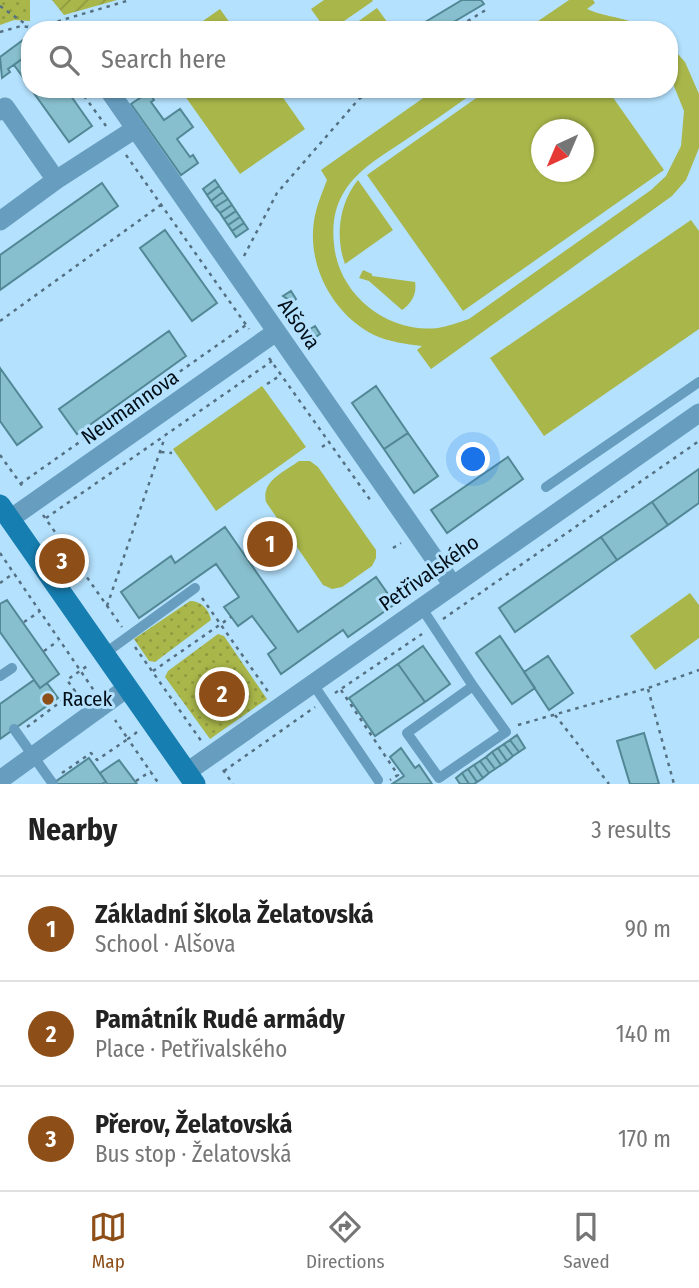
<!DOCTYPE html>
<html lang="en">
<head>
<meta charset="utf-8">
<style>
	body { margin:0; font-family:"Fira Sans Condensed",sans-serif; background:#f2f2f2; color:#222 }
	.compass { position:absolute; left:531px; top:119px; width:63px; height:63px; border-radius:50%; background:#fff; box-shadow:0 2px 5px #0004; rotate:224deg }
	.you { position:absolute; left:474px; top:460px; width:24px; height:24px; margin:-18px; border:5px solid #fff; border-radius:50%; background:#1a73e8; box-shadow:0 0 0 10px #1a73e833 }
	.badge { display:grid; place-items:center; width:46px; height:46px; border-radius:50%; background:#8e4e17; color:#fff; font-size:23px; font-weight:700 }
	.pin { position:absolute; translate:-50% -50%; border:4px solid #fff; box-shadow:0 2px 7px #0006 }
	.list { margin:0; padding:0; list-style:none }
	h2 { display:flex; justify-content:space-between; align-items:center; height:91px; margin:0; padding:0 28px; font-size:30px }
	h2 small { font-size:23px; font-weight:400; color:#767676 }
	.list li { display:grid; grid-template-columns:46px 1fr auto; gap:21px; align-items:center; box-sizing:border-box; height:105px; padding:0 28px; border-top:2px solid #e0e0e0 }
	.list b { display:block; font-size:26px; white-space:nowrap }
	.list p { margin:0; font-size:23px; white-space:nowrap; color:#767676 }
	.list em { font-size:23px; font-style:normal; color:#767676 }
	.icon { flex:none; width:38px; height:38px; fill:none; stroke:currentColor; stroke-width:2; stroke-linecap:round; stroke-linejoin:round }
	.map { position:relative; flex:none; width:699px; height:784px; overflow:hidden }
	.search { position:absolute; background:#fff; box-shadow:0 2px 5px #0004; left:21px; right:21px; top:21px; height:77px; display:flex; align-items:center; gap:18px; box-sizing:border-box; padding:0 24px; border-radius:28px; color:#767676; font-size:26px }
	.sheet { height:406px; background:#fff }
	nav { display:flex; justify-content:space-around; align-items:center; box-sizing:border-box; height:98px; border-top:2px solid #e0e0e0; background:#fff; font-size:19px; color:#767676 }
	nav a { display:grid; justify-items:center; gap:4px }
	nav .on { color:#8e4e17 }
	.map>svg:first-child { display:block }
	.grass { fill:url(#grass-dots) }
	.garden { fill:url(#garden-furrows) }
	.pitch { fill:#a8b64a; fill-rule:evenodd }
	.building { fill:#88bfce; stroke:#528896; stroke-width:2 }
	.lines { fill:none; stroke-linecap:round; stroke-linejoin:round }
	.path { stroke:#547082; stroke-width:2.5; stroke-dasharray:3.5 5; stroke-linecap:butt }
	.service { stroke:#679dbf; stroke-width:10 }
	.minor { stroke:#679dbf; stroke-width:19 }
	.secondary { stroke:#167eb0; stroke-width:21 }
	.poi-dot { fill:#8e4e17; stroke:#b4e1fd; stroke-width:2.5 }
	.labels { text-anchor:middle; stroke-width:6; stroke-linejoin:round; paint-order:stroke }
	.street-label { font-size:21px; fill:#020f19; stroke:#b4e1fd }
	.poi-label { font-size:21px; fill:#020f19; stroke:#b4e1fd; text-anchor:start }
</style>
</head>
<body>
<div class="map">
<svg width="699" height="784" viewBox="0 0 699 784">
	<defs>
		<pattern id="grass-dots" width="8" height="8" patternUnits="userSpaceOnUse" patternTransform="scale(1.75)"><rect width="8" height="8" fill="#a8b64a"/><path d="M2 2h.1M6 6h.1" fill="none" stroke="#8f9b40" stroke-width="1.8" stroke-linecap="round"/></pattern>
		<pattern id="garden-furrows" width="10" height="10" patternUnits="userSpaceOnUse" patternTransform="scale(1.75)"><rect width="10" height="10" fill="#a8b64a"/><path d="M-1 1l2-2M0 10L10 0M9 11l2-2" fill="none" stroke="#8f9b40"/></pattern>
	</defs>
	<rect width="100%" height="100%" fill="#b4e1fd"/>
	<path class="grass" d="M 0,0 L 30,0 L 30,21 L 14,20 L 0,25 Z
		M 190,601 C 201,601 209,609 211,620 L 155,662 L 149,661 L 134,639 Z
		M 218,634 L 224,636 L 267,699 L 210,739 L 165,677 L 168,671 Z"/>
	<path class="garden" d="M 52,0 L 117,0 L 64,15 Z"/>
	<path class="pitch" d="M 324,0 L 372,0 L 373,1 L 331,30 L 326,30 L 311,9 Z
		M 569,0 L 593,0 L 595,3 L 587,9 C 607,18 629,17 650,30 L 525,30 Z
		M 377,8 L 393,30 L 346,30 Z
		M 220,9 L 235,30 L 190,30 Z
		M 669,44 L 685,62 L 699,94 L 699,148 L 686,180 L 672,196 L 431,369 L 417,350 L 422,346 C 406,344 390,342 374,335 C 334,315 307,267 314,221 C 316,207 322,193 327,180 L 321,170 L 436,89 L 479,89 C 454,107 429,124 404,141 C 382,156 358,169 344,192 C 334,208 332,226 334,244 C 338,294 387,334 438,328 C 449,326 459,322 469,319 L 651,190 L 666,176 L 681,146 L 684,111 L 669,74 Z
		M 180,89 L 277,89 L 305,129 L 240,174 Z
		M 489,89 L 607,89 L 664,170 L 463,311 L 367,175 ZM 542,130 L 584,130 L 584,172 L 542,172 Z
		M 358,180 L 393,230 L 345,264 C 335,237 339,203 358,180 Z
		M 691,220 L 699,231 L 699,329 L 544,436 L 490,358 Z
		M 363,270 L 372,274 L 372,276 L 415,282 C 417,294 412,303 402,310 L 369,281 L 359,278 Z
		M 262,386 L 306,447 L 216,511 L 173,449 Z
		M 299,461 L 310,461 L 318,467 L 376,550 L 376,558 L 372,566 L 342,587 L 332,589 L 323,585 L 266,502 C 261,481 284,472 299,461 Z
		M 690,593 L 699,605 L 699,638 L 655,670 L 630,636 Z"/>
	<path class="building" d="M 462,0 L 481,0 L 484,4 L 440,30 L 412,30 Z
		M 23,40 L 30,53 L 8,69 L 10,72 L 2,78 L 0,57 Z
		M 30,53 L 30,87 L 14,65 Z
		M 31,89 L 66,89 L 92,126 L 69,142 Z
		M 149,92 L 154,100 L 151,102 L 164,120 L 180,109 L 193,127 L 177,139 L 190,157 L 193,155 L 198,163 L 181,175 L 131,104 Z
		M 215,180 L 219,186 L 207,195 L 203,189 Z
		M 102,183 L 118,206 L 0,290 L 0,255 Z
		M 219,186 L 223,192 L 211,201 L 207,195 Z
		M 223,192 L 228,199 L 215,207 L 211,201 Z
		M 228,199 L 232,205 L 220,213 L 215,207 Z
		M 232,205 L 236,211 L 224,219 L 220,213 Z
		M 236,211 L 240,217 L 228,225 L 224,219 Z
		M 240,217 L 244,223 L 232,231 L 228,225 Z
		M 244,223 L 248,229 L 236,237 L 232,231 Z
		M 165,230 L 217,303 L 192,321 L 140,248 Z
		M 291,291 L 296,299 L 292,302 L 283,296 Z
		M 315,326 L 320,334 L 313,339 L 310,334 L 310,329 Z
		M 169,331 L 186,356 L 77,434 L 59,409 Z
		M 0,368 L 42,427 L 17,445 L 0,421 Z
		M 376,386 L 408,433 L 384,449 L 352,403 Z
		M 408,433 L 438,476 L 414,493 L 384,449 Z
		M 508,457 L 523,479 L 447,533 L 431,510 Z
		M 699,469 L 699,503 L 668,525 L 652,502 Z
		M 652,502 L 668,525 L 617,560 L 601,537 Z
		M 225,527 L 298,632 L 376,577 L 395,604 L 348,637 L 343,630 L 281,674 L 268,654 L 276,648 L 252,616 L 238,626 L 224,607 L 239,597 L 216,564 L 139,618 L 121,592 L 171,556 L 175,563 Z
		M 601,537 L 617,560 L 515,632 L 499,608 Z
		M 7,600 L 59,674 L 40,688 L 0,632 L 0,604 Z
		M 500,636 L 535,688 L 512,704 L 476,653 Z
		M 423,646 L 450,684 L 425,702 L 398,664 Z
		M 548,656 L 573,693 L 549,710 L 524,672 Z
		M 398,664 L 425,702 L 375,736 L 349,698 Z
		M 34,680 L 40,688 L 47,683 L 58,698 L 0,739 L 0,704 Z
		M 644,733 L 659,784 L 630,784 L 617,741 Z
		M 517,735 L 525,748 L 519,752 L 510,740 Z
		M 510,740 L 519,752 L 513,756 L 504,744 Z
		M 504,744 L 513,756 L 507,761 L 498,748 Z
		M 401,748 L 415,768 L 419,765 L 432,784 L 392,784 L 404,776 L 390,757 Z
		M 498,748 L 507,761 L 501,765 L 492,752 Z
		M 492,752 L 501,765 L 495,769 L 486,757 Z
		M 486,757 L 495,769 L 489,773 L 480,761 Z
		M 89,758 L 106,782 L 102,784 L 52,784 Z
		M 119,760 L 137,784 L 107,784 L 106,782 L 100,773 Z
		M 480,761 L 489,773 L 483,778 L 474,765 Z
		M 474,765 L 483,778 L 477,782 L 468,769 Z
		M 468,769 L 477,782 L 474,784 L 469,784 L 462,773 Z
		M 462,773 L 469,784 L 460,784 L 456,778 Z"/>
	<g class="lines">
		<path class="path" d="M 0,6 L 28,26
			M 453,30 L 489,8
			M 0,32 L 21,26 L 35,28 L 130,0
			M 79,89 L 106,126
			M 126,155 L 249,329
			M 244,256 L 277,193 L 359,99 L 374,89
			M 0,321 L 162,204
			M 269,358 L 371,501
			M 267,384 L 281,375
			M 322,447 L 329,442
			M 161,452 L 172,453
			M 0,455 L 23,487
			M 20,484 L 246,325
			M 43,515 L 122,627
			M 46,518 L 272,361
			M 393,548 L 401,543
			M 0,553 L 95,692
			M 0,583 L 14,573
			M 202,598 L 269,693
			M 107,606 L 165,437
			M 443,619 L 699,441
			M 24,622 L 39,612
			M 135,647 L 202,742
			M 44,651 L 58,641
			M 153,671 L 231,617
			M 648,689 L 674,784
			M 341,690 L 398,775 L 390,780
			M 335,693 L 422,634
			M 555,715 L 609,784
			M 518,725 L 648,688 L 699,670
			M 27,727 L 75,691 L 67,680 L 90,664
			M 137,732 L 128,739 L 159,784
			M 223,770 L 233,784
			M 224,771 L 315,707
			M 62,773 L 91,753 L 97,760 L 128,739 L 115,720
			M 136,781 L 151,771"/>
		<path class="service" d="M 546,487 L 699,382
			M 421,607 L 473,686 L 407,733 L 439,778 L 506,732 L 473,686
			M 104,654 L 195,588
			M 0,676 L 12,668
			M 313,684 L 378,780
			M 14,729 L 53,784"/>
		<path class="minor" d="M 108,89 L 452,584
			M 0,111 L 5,107 L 56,180 L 0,221
			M 56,180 L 135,129
			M 10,519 L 276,332
			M 187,772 L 699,413
			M 0,780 L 127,688"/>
		<path class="secondary" d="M 0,505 L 195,784"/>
	</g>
	<circle class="poi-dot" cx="48" cy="699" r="7"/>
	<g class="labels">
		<g class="street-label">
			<text transform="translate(299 324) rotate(55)" y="7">Alšova</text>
			<text transform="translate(130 407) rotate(-35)" y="7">Neumannova</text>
			<text transform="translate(429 573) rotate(-35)" y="7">Petřivalského</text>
		</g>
		<g class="poi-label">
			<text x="62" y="706">Racek</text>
		</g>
	</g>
</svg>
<svg class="compass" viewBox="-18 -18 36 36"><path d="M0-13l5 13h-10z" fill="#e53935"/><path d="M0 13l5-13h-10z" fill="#767676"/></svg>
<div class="you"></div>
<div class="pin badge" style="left:270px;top:544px">1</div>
<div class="pin badge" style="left:222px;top:694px">2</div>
<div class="pin badge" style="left:62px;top:561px">3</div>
<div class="search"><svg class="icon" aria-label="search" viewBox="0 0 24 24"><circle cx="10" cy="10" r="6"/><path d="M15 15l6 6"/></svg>Search here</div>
</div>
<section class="sheet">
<h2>Nearby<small>3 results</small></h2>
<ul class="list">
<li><span class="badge">1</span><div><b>Základní škola Želatovská</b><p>School · Alšova</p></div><em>90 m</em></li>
<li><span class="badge">2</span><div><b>Památník Rudé armády</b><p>Place · Petřivalského</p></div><em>140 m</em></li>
<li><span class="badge">3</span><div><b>Přerov, Želatovská</b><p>Bus stop · Želatovská</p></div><em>170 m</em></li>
</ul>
</section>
<nav>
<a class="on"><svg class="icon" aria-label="map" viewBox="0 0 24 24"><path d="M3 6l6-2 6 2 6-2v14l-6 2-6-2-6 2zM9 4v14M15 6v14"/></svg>Map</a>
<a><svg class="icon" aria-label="directions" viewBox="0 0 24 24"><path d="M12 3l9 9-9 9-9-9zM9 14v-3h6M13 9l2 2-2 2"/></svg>Directions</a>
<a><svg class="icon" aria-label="saved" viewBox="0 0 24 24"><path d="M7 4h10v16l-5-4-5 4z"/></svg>Saved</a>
</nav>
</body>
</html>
